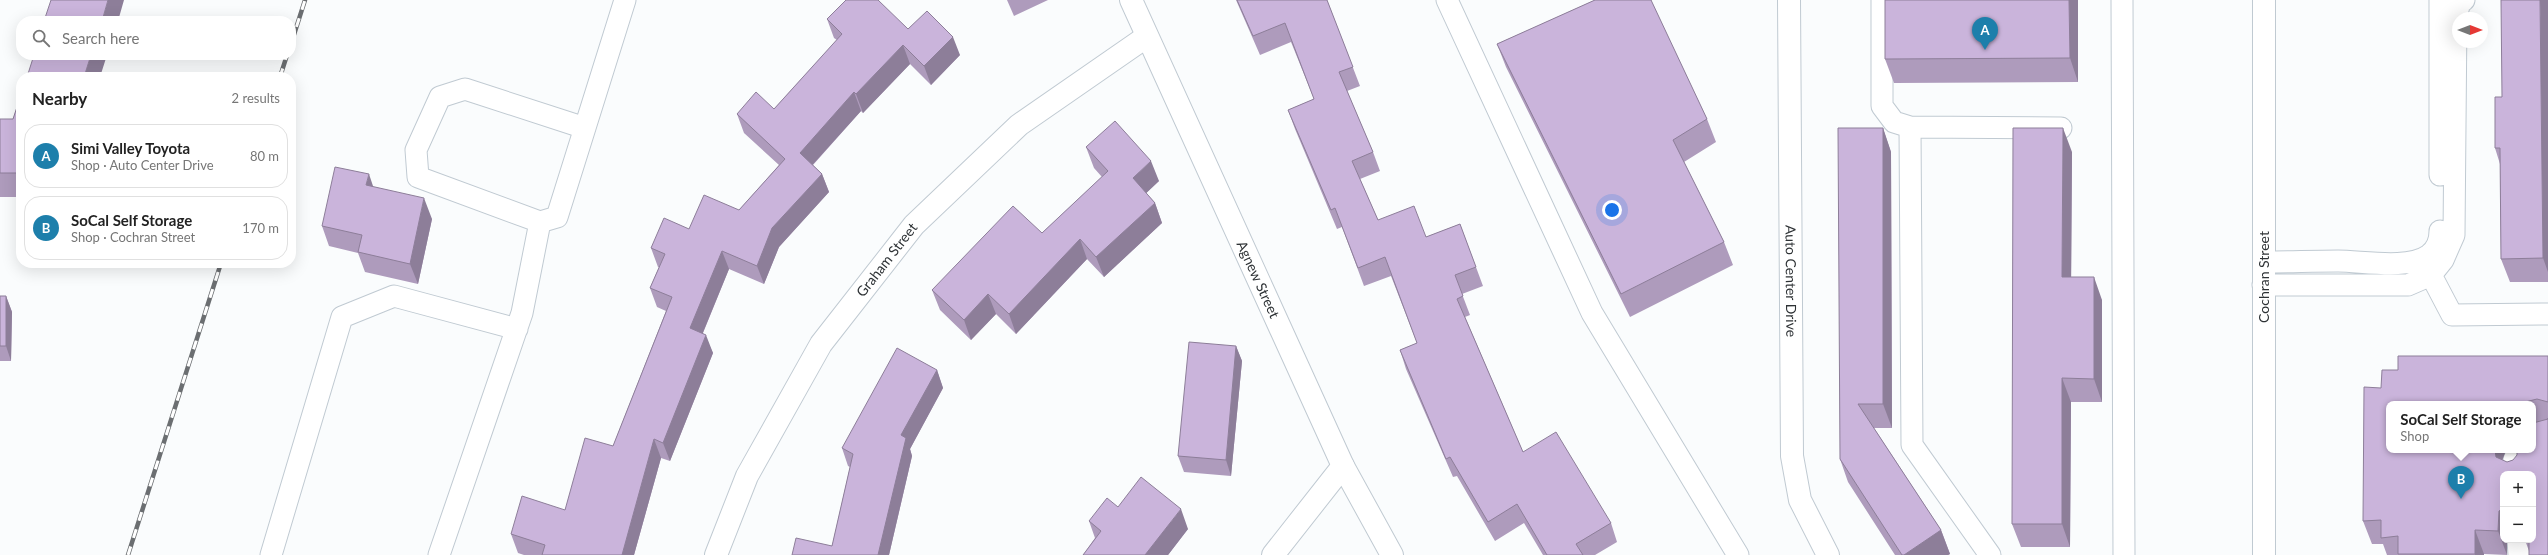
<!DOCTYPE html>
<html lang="en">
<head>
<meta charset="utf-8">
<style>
	body { margin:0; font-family:Lato,sans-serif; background:#f6f6f6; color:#222 }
	.controls { position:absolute; right:12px; bottom:12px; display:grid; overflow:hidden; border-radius:8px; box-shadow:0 4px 16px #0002 }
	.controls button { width:36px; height:36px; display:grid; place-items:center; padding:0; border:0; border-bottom:1px solid #e0e0e0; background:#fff; color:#222; font:20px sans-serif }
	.compass { position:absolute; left:2452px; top:12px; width:36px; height:36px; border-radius:50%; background:#fff; box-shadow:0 4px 16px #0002; rotate:90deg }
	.you { position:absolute; left:1612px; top:210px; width:14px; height:14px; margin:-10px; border:3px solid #fff; border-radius:50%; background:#1a73e8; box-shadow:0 0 0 6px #1a73e833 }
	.badge { display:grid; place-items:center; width:26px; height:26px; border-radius:50%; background:#1d7fab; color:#fff; font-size:13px; font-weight:700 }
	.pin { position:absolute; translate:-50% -33px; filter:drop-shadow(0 1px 2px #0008) }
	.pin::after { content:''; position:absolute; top:21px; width:14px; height:12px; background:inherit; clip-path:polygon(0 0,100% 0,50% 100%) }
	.popup { position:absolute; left:2386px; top:401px; width:150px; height:52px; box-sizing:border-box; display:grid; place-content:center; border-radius:8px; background:#fff; filter:drop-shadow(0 1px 3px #0005); font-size:13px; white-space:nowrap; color:#767676 }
	.popup b { font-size:15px; color:#222 }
	.popup::after { content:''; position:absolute; left:50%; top:100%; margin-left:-8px; border:8px solid transparent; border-top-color:#fff }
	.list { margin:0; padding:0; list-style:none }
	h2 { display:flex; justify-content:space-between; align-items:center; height:52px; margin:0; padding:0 16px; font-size:17px }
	h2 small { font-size:13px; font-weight:400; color:#767676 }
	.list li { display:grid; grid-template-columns:26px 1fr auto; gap:12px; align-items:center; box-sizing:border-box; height:64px; margin:0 8px 8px; padding:0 8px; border:1px solid #e0e0e0; border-radius:16px }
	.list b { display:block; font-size:15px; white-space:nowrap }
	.list p { margin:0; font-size:13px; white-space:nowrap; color:#767676 }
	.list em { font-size:13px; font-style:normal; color:#767676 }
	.icon { flex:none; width:22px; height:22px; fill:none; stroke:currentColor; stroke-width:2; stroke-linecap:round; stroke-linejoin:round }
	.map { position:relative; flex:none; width:2548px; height:555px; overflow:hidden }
	.search { position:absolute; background:#fff; box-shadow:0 4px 16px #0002; left:16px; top:16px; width:280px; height:44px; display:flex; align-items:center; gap:10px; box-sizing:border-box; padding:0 14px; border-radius:16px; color:#767676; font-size:15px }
	.panel { position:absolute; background:#fff; box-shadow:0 4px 16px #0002; left:16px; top:72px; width:280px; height:196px; border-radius:16px }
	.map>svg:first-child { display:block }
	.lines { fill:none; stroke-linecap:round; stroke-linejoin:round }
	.service-casing { stroke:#c0cad2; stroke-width:23 }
	.minor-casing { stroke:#c0cad2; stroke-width:24 }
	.secondary-casing { stroke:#c0cad2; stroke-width:24 }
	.service { stroke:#fff; stroke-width:21 }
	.minor { stroke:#fff; stroke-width:22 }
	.secondary { stroke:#fff; stroke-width:22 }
	.rail-casing { stroke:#6b6e71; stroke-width:4.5 }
	.rail { stroke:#fff; stroke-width:3; stroke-dasharray:9; stroke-linecap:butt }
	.wall { fill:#ae9bbc; fill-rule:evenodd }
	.shaded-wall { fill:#8d7e99 }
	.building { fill:#cab4db; stroke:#8d7e99 }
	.labels { text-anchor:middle; stroke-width:4; stroke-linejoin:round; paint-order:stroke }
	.street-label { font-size:14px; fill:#2e3235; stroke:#fff }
</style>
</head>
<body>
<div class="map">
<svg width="2548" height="555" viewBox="0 0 2548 555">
	<rect width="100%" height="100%" fill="#fafcfd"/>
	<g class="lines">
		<defs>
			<path id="service" d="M 1447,0 L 1592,313 L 1738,555
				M 1882,0 L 1882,106 L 1894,122 L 1910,127 L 2061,128
				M 2122,0 L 2124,555
				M 2440,0 L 2440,175
				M 1910,127 L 1912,445 L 1990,555
				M 585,128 L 465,89 L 440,97 L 416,150 L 418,177 L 540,222 L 557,217 L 625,0
				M 2264,262 C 2289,262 2313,261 2338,261 C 2363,261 2408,270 2429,255 C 2437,249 2440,239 2440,231
				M 2431,275 L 2452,315 L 2548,314
				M 2263,285 L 2408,285 L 2431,275 L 2443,260 L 2454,235 L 2456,16 L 2460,3 L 2464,0
				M 2515,474 L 2514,460 L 2518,450
				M 2518,540 L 2519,555
				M 271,555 L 342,317 L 394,296 L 517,329
				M 439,555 L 522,313 L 540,222"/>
			<g id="minor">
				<path id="s1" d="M 1131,0 L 1343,466 L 1392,555"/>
				<path id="s2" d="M 1789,0 L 1792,456 L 1800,500 L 1828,555"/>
				<path id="s3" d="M 716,555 L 747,476 L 821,344 L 914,225 L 1019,125 L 1146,37"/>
				<path d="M 1273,555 L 1343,466"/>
			</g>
			<path id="secondary" d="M 2264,0 L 2264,555"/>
		</defs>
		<use href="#service" class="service-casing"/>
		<use href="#minor" class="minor-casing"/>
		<use href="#secondary" class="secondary-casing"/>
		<use href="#service" class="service"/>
		<use href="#minor" class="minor"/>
		<use href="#secondary" class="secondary"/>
		<defs>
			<path id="rail" d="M 291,44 L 305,0
				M 280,77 L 287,55
				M 128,555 L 221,263"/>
		</defs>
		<use href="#rail" class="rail-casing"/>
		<use href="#rail" class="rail"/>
	</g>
	<path class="wall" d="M 1007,0 L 1048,0 L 1014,16 Z
		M 1236,0 L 1327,0 L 1360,86 L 1347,91 L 1373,152 L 1380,171 L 1360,179 L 1378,220 L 1426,237 L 1460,224 L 1483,286 L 1462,294 L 1470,315 L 1465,317 L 1523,452 L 1611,523 L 1617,542 L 1595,555 L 1543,555 L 1524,523 L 1495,541 L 1457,476 L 1453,477 L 1406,369 L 1400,350 L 1417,343 L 1391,276 L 1364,286 L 1342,227 L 1337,229 L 1295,129 L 1288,110 L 1314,99 L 1291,42 L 1260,55 Z
		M 1595,0 L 1652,0 L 1651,1 L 1707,119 L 1716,142 L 1684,162 L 1724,242 L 1733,265 L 1630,317 L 1506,67 L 1497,44 Z
		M 2078,0 L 2078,82 L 1894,83 L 1885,59 Z
		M 2548,0 L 2548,282 L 2510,282 L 2501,259 L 2500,164 L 2495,148 L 2502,97 Z
		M 827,19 L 908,29 L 960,55 L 931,85 L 910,64 L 863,113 L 861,111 L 813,165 L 822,174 L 829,192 L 779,247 L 764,284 L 729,269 L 703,333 L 713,353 L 670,461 L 661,458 L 634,555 L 524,555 L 518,553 L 511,534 L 565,510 L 613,446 L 666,311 L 657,307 L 650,288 L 659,267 L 658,267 L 651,248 L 689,229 L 739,210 L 779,165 L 744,133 L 737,114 L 774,109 L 837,40 L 834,38 Z
		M 21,95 L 21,197 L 0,197 L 0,119 L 13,119 Z
		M 1883,128 L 1891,152 L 1892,428 L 1874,428 L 1941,530 L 1950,554 L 1948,555 L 1895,555 L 1848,482 L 1840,459 Z
		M 1086,147 L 1159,181 L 1146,193 L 1155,203 L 1162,223 L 1104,277 L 1087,259 L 1016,334 L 996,314 L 971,340 L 940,310 L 932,290 L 1042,233 L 1102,177 L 1094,168 Z
		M 2072,152 L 2071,277 L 2102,300 L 2102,402 L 2071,402 L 2070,547 L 2021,547 L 2012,524 Z
		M 373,187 L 432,219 L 418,284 L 365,272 L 358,253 L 329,246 L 322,226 Z
		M 0,296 L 6,296 L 12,312 L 11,361 L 0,361 Z
		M 1236,346 L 1242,361 L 1231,476 L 1184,472 L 1178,456 Z
		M 2548,356 L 2548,555 L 2529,551 L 2525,540 L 2533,540 L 2503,474 L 2507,555 L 2484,554 L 2484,555 L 2387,555 L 2383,544 L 2372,544 L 2363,521 L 2381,388 L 2398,370 ZM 2389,404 L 2533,404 L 2533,450 L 2513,460 L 2507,462 L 2502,460 L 2506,450 Z
		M 937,370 L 943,388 L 910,449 L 912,456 L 889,555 L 792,555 L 832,546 L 850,467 L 848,466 L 842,448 Z
		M 1118,507 L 1188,529 L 1168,555 L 1083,555 L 1095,538 L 1089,521 Z"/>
	<path class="shaded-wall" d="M 108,0 L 124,0 L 118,21 L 102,21 Z
		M 2069,0 L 2078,0 L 2078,82 L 2070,58 Z
		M 2540,0 L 2548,0 L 2548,272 L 2543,258 Z
		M 953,37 L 960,55 L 931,85 L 924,66 Z
		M 903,45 L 910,64 L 863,113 L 856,94 Z
		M 91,55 L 107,55 L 100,77 L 84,77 Z
		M 854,92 L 861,111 L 806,172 L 800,153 Z
		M 1883,128 L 1891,152 L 1892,428 L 1883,404 Z
		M 2063,128 L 2072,152 L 2071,300 L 2062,277 Z
		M 1151,161 L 1159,181 L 1140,199 L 1133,178 Z
		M 369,174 L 376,195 L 366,185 Z
		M 822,174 L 829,192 L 779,247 L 764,284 L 757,266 L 772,228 Z
		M 424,198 L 432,219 L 418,284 L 410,264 Z
		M 1155,203 L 1162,223 L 1104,277 L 1096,257 Z
		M 1080,239 L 1087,259 L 1016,334 L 1009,314 Z
		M 722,251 L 729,269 L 697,347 L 690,328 Z
		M 2094,277 L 2102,300 L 2102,402 L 2094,379 Z
		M 988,294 L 996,314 L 971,340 L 964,320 Z
		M 6,296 L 12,312 L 11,361 L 6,346 Z
		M 706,335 L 713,353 L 670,461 L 663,443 Z
		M 1236,346 L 1242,361 L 1231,476 L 1226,460 Z
		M 937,370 L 943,388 L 910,449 L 912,456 L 889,555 L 878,555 L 901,435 Z
		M 2062,378 L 2071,402 L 2070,547 L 2062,524 Z
		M 654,439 L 661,458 L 634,555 L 622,555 Z
		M 2495,450 L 2506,450 L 2502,461 L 2496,457 Z
		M 2503,508 L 2503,540 L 2507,540 L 2507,555 L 2498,531 L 2499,511 Z
		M 1181,509 L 1188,529 L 1168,555 L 1145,555 Z
		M 1941,530 L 1950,554 L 1948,555 L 1904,555 Z
		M 2475,530 L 2484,554 L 2484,555 L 2475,555 Z"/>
	<path class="building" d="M 51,0 L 108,0 L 102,21 L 44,21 Z
		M 846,0 L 878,0 L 908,29 L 927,11 L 953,37 L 924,66 L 903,45 L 856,94 L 854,92 L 800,153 L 822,174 L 772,228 L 757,266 L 722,251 L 690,328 L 706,335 L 663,443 L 654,439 L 622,555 L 542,555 L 545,545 L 511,534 L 522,496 L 565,510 L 585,438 L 613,446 L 672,297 L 650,288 L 665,254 L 651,248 L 664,218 L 689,229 L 704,195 L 739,210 L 785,159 L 737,114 L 756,92 L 774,109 L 842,34 L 827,19 Z
		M 1237,0 L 1327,0 L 1353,67 L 1339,72 L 1373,152 L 1352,161 L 1378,220 L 1414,206 L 1426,237 L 1460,224 L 1476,267 L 1455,275 L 1463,296 L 1457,299 L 1523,452 L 1556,432 L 1611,523 L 1576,544 L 1583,555 L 1547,555 L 1517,504 L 1488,522 L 1450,457 L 1446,459 L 1400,350 L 1417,343 L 1385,257 L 1358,268 L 1335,208 L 1331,210 L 1288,110 L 1314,99 L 1285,23 L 1253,36 Z
		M 1595,0 L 1651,0 L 1707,119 L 1673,140 L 1724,242 L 1621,294 L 1497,44 Z
		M 1885,0 L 2069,0 L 2070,58 L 1885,59 Z
		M 2501,0 L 2540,0 L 2543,258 L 2501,259 L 2500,148 L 2495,148 L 2495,97 L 2502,97 Z
		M 34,55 L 91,55 L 84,77 L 27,77 Z
		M 21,95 L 21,173 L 0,173 L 0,119 L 13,119 Z
		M 1115,121 L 1151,161 L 1133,178 L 1155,203 L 1096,257 L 1080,239 L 1009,314 L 988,294 L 964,320 L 932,290 L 1013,206 L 1042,233 L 1108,171 L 1086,147 Z
		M 1838,128 L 1883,128 L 1883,404 L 1858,404 L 1941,530 L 1904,555 L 1902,555 L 1840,459 Z
		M 2013,128 L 2063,128 L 2062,277 L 2094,277 L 2094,379 L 2062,378 L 2062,524 L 2012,524 Z
		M 335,167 L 369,174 L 366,185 L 424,198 L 410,264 L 358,252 L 362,235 L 322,226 Z
		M 0,296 L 6,296 L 6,346 L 0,346 Z
		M 1189,342 L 1236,346 L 1226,460 L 1178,456 Z
		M 897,348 L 937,370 L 901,435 L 906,438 L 878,555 L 792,555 L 796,538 L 832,546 L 853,454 L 842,448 Z
		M 2398,356 L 2548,356 L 2548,402 L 2537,399 L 2521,403 L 2520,404 L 2389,404 L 2389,450 L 2495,450 L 2496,457 L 2507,462 L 2513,460 L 2517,455 L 2517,450 L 2533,450 L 2533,423 L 2548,419 L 2548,418 L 2548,555 L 2529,555 L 2529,540 L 2533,540 L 2533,474 L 2503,474 L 2503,508 L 2499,511 L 2498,531 L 2475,530 L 2475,554 L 2398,554 L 2398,536 L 2381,538 L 2381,520 L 2363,521 L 2364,387 L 2381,388 L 2382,370 L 2398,370 Z
		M 1141,477 L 1181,509 L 1145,555 L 1083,555 L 1101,531 L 1089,521 L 1107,498 L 1118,507 Z"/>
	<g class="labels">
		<g class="street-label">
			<text dy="5" stroke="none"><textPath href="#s3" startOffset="343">Graham Street</textPath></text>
			<text transform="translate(2264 277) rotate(-90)" y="5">Cochran Street</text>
			<text dy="5" stroke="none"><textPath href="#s1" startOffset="307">Agnew Street</textPath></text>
			<text dy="5" stroke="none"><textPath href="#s2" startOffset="281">Auto Center Drive</textPath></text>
		</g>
	</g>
</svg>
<div class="controls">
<button>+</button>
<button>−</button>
</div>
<svg class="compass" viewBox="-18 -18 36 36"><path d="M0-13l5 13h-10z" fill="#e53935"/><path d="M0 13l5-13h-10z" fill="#767676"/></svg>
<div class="you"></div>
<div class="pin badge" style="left:1985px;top:50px">A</div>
<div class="pin badge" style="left:2461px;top:499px">B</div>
<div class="popup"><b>SoCal Self Storage</b>Shop</div>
<div class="search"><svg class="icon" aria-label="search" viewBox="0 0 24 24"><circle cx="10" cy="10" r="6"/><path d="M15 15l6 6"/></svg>Search here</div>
<section class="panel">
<h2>Nearby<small>2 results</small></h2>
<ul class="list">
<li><span class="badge">A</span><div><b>Simi Valley Toyota</b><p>Shop · Auto Center Drive</p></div><em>80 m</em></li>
<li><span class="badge">B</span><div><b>SoCal Self Storage</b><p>Shop · Cochran Street</p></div><em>170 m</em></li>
</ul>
</section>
</div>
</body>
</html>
